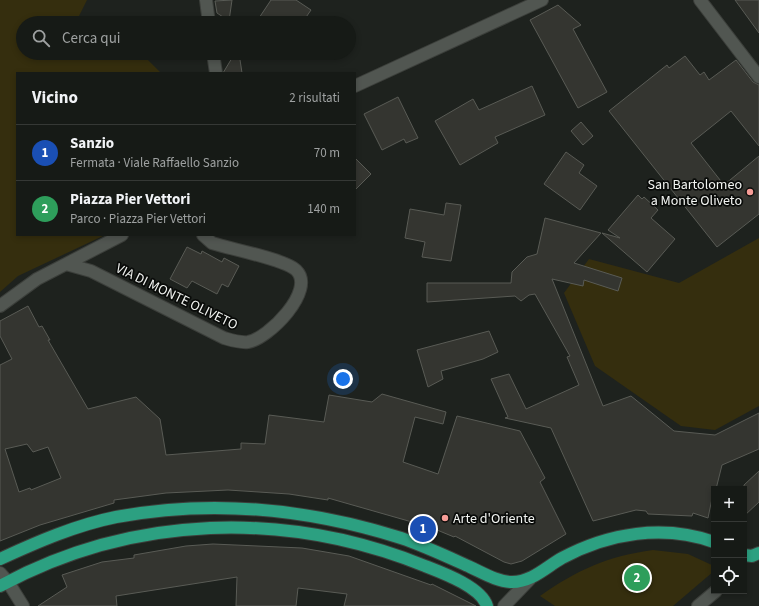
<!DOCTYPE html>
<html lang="it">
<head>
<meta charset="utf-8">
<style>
	body { margin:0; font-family:"Source Sans 3",sans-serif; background:#232723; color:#f1f3f6 }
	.controls { position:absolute; right:12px; bottom:12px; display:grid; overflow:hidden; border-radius:0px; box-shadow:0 2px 6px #0003 }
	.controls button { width:36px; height:36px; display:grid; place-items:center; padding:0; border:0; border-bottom:1px solid #353835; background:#161a16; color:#f1f3f6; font:20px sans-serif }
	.you { position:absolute; left:343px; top:379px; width:14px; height:14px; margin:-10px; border:3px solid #fff; border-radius:50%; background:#1a73e8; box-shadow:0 0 0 6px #1a73e833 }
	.badge { display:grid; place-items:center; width:26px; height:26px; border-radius:50%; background:#1a73e8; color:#fff; font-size:13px; font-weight:700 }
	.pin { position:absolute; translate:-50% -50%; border:2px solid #fff; box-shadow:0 1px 4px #0006 }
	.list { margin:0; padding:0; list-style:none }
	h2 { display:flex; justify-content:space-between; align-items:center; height:52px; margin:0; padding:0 16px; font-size:17px }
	h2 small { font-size:13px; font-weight:400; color:#9ea1a1 }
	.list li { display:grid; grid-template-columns:26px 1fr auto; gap:12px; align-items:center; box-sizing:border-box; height:56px; padding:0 16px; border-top:1px solid #353835 }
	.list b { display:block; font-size:15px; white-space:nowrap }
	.list p { margin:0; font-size:13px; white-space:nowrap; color:#9ea1a1 }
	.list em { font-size:13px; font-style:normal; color:#9ea1a1 }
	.icon { flex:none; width:22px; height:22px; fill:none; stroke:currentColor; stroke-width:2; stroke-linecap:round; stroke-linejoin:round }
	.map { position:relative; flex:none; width:759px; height:606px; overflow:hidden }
	.search { position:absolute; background:#161a16; box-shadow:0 2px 6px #0003; left:16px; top:16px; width:340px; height:44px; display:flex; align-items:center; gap:10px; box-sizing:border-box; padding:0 14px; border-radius:22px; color:#9ea1a1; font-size:15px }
	.panel { position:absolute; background:#161a16; box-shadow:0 2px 6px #0003; left:16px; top:72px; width:340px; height:164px; border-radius:0px }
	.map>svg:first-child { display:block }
	.green { fill:#352e0e }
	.building { fill:#343530; stroke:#595b55; fill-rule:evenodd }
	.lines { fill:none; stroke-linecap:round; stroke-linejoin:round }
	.minor-casing { stroke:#3c3f3b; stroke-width:14 }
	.major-casing { stroke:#3c3f3b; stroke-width:14 }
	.minor { stroke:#515651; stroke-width:12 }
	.major { stroke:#2ca081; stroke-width:12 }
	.poi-dot { fill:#f59c96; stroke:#090b09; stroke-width:1.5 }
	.labels { text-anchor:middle; stroke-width:3.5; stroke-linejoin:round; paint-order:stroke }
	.poi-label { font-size:14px; fill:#f3f5f2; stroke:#090b09; text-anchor:end }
	.street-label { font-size:14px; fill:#f3f5f2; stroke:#090b09 }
</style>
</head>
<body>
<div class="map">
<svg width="759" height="606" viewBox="0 0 759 606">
	<rect width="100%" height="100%" fill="#1e221e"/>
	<path class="green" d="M 0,0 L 87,0 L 77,20 L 82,23 L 23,23 L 23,53 L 138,53 L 146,58 L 161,73 L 17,73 L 17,235 L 105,235 L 18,276 L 0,292 Z
		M 759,238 L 759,406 L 715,430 L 681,426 L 595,366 L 564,293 L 589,259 L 679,283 Z
		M 653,550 L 688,554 L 714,566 L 714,571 L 673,606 L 555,606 L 540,596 C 577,570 608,556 653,550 Z"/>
	<path class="building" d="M 232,0 L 229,21 L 217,13 L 215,1 Z
		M 271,0 L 296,0 L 311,10 L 302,23 L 266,23 L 259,18 Z
		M 735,0 L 759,0 L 759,33 Z
		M 558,5 L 581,25 L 573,29 L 607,92 L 578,108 L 530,20 Z
		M 235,53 L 239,53 L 242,73 L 223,73 Z
		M 685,56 L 700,75 L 704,72 L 709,80 L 736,60 L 753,82 L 759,85 L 759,146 L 731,111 L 691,143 L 724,185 L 759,156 L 759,214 L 717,247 L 609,111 L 667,65 L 669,68 Z
		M 532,86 L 545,115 L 495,137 L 498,143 L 460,165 L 435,121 L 473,99 L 479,110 Z
		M 398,97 L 418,138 L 406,143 L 404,139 L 382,150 L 364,114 Z
		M 581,122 L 593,136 L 583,145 L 571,131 Z
		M 566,152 L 584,165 L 579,173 L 597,186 L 580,210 L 544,184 Z
		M 355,158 L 371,174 L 355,190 Z
		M 638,195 L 642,199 L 644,197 L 658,210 L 651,218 L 675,239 L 647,272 L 602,233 L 620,238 L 608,230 Z
		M 446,203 L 461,205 L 451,261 L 422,257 L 425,242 L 405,238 L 410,209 L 444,215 Z
		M 545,218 L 601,233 L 574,263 L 622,278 L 618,291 L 584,280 L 583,286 L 552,279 L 603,406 L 631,396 L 674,431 L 715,435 L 759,413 L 759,449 L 722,465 L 716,489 L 714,489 L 708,518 L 693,513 L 692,516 L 648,514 L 646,511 L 636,510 L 593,521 L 551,428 L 505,418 L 508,417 L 491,379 L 509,374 L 526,409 L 579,385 L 567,357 L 570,356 L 535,294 L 529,295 L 521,301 L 515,296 L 427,302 L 427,283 L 511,283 L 512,272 L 527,257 L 537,254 Z
		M 187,247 L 201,254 L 202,251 L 222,262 L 224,258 L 239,266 L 228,287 L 222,284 L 217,294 L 192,281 L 187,288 L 170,279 Z
		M 28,306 L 39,327 L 42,326 L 50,340 L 48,340 L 88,409 L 136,397 L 160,419 L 166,455 L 241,449 L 241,443 L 265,444 L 269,415 L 324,422 L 329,395 L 372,402 L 382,394 L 446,412 L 443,424 L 415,417 L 403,462 L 438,474 L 457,416 L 520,431 L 545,478 L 540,482 L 566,534 L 522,561 L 511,564 L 504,562 L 455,536 L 454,537 L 413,520 L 412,522 L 328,498 L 328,500 L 289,494 L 228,490 L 166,493 L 114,500 L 114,503 L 40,525 L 0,541 L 0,365 L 12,359 L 0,336 L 0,321 ZM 27,444 L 33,452 L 48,447 L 61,478 L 31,490 L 30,488 L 19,492 L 5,449 Z
		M 489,331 L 498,352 L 483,359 L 441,371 L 443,379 L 428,387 L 417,350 Z
		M 759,471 L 759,502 L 744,516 L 744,485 Z
		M 213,544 L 302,548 L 349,556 L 431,585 L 432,584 L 476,606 L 344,606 L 347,594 L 298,588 L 296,606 L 236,606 L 237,577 L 116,596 L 117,606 L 38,606 L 67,587 L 62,575 L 102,562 L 134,558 L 134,555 L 186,546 Z"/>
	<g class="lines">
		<defs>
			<path id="minor" d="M 206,0 L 209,23
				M 700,0 L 759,77
				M 213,53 L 216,73
				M 355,86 L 542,0
				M 66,264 L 122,235
				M 0,306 L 37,279 L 66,264 L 91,271 L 224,338 C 231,340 240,343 248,342 C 268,339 317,290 296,270 C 284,259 230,249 212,243 L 203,235
				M 0,573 L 8,582 L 23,606
				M 504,606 L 530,579
				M 698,606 L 716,591"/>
			<path id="major" d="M 744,555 L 752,556 L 759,553
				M 0,559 C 37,542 76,525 116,517 C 212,499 309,509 401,538 C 425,546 448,557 470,567 C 483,573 498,582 512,582 C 532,582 546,567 562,558 C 609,533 663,524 714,542
				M 0,586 C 133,514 286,510 425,566 C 443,573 481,587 487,606"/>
		</defs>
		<use href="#minor" class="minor-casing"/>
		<use href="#major" class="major-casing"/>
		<use href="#minor" class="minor"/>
		<use href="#major" class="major"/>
	</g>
	<g class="poi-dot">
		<circle cx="750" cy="192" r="4"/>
		<circle cx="445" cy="518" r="4"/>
	</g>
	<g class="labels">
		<g class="poi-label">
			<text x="742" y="189">San Bartolomeo<tspan x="742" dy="16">a Monte Oliveto</tspan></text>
			<text x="453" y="523" text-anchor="start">Arte d'Oriente</text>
		</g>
		<g class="street-label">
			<text transform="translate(177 296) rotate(26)" y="5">VIA DI MONTE OLIVETO</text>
		</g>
	</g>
</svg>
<div class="controls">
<button>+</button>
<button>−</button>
<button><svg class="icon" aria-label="locate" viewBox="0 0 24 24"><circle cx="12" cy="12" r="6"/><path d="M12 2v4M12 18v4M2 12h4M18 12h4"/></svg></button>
</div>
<div class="you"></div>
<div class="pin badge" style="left:423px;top:529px;background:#1a4fb4">1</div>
<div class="pin badge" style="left:637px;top:578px;background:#2e9e5b">2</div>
<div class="search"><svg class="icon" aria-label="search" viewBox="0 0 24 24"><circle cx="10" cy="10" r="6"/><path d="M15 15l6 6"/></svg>Cerca qui</div>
<section class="panel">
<h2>Vicino<small>2 risultati</small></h2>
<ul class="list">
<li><span class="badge" style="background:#1a4fb4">1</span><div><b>Sanzio</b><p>Fermata · Viale Raffaello Sanzio</p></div><em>70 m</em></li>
<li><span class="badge" style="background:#2e9e5b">2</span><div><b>Piazza Pier Vettori</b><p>Parco · Piazza Pier Vettori</p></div><em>140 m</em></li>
</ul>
</section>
</div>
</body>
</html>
